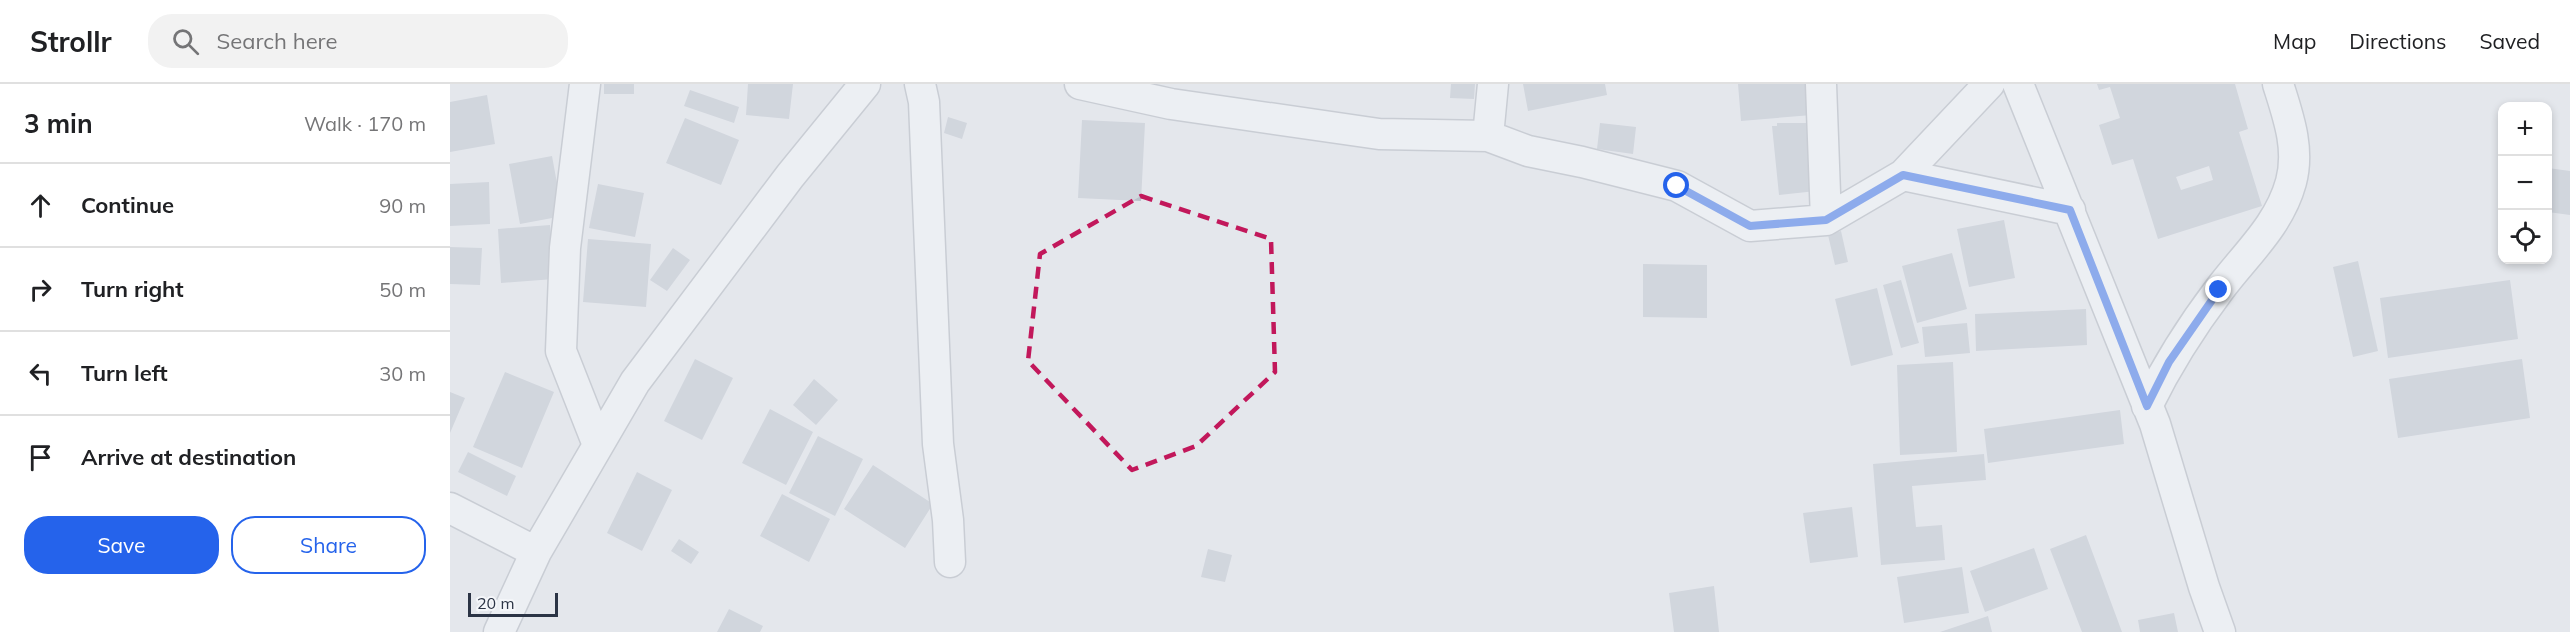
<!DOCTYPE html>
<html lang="en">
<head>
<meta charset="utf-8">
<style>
	body { margin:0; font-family:Mulish,sans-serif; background:#f2f2f2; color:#202124 }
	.controls { position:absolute; right:18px; top:18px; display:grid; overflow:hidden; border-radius:12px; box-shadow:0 3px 9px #0003 }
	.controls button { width:54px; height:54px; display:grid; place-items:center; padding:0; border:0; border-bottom:2px solid #e0e0e0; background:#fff; color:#202124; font:30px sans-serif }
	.scale { position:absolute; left:18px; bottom:15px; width:90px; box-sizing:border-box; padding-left:6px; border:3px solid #2b3445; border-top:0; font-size:16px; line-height:21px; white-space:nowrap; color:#2b3445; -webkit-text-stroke:4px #f4f6f9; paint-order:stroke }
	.stop { position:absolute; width:18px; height:18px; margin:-14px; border:4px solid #2563eb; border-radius:50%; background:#fff }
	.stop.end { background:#2563eb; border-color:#fff; box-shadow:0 2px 6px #0008 }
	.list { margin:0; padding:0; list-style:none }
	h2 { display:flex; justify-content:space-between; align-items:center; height:78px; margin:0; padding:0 24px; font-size:26px }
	h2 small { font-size:20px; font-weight:400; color:#757577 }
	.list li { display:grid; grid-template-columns:39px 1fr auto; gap:18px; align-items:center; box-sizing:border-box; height:84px; padding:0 24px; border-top:2px solid #e0e0e0 }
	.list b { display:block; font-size:22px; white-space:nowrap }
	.list em { font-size:20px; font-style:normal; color:#757577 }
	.actions { display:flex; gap:12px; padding:18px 24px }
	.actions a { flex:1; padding:14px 0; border:2px solid #2563eb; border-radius:24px; text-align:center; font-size:21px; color:#2563eb }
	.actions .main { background:#2563eb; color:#fff }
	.icon { flex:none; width:33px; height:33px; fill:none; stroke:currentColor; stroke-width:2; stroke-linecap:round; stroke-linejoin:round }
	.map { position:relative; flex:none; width:2120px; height:548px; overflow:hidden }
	header { display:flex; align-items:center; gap:36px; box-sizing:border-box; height:84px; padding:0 30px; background:#fff; border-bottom:2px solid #e0e0e0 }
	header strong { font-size:28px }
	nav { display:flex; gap:33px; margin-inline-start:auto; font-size:21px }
	.search { width:420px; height:54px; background:#f2f2f2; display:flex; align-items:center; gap:15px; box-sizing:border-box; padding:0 21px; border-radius:24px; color:#757577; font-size:22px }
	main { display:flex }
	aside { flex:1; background:#fff }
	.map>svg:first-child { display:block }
	.building { fill:#bbc0ca; fill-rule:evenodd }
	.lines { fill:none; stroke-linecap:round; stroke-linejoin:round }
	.minor-casing { stroke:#a9aeb7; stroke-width:33 }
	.minor { stroke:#f7f8fa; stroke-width:30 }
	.route { stroke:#2563eb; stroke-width:8 }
	.marked { fill:none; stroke:#c2185b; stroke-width:4.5; stroke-dasharray:12 8; stroke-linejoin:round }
</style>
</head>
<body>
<header>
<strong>Strollr</strong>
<div class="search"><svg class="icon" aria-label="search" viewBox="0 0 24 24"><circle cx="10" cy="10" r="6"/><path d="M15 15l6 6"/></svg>Search here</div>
<nav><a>Map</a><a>Directions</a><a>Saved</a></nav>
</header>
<main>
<aside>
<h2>3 min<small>Walk · 170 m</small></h2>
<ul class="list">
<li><svg class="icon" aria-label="ahead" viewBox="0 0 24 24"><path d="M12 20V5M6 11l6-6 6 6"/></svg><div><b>Continue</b></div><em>90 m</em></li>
<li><svg class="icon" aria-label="right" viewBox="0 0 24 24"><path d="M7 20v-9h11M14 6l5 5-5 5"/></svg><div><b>Turn right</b></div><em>50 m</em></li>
<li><svg class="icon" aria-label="left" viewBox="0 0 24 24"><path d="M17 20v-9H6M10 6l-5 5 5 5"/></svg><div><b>Turn left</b></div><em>30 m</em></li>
<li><svg class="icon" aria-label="arrive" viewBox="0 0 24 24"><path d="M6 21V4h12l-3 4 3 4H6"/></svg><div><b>Arrive at destination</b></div></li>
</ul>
<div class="actions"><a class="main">Save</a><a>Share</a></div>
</aside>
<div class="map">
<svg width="2120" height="548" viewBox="0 0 2120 548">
	<rect width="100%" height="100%" fill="#e4e7ec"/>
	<path class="building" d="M 154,0 L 184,0 L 184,10 L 154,10 Z
		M 298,0 L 343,0 L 339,35 L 296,31 Z
		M 1001,0 L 1025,0 L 1024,15 L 1000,14 Z
		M 1073,0 L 1155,0 L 1157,11 L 1078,27 Z
		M 1288,0 L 1359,0 L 1362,31 L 1291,37 Z
		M 1647,0 L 1785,0 L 1798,45 L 1789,48 L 1812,122 L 1708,155 L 1683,75 L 1662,81 L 1649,41 L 1670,34 L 1660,3 L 1649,6 ZM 1759,82 L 1763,96 L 1731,106 L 1726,93 Z
		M 240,6 L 289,23 L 284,39 L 234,22 Z
		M 37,11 L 45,60 L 0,68 L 0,18 Z
		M 498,33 L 517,39 L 512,55 L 494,49 Z
		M 235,34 L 289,56 L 271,101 L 216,79 Z
		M 632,36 L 695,39 L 691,117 L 628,114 Z
		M 1150,39 L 1186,43 L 1183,70 L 1147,65 Z
		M 1327,39 L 1365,39 L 1366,107 L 1329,111 L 1322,42 L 1327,42 Z
		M 102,72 L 113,132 L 70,140 L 59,80 Z
		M 2098,84 L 2120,87 L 2120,131 L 2098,128 Z
		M 39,98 L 40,140 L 0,142 L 0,100 Z
		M 148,100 L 194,109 L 185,153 L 139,144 Z
		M 1554,136 L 1565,194 L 1519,203 L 1507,145 Z
		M 100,141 L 104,195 L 51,199 L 48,145 Z
		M 1391,147 L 1398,178 L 1385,181 L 1378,151 Z
		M 138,155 L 201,160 L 196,223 L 133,218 Z
		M 0,163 L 32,164 L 30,201 L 0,200 Z
		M 223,164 L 240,176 L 217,207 L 200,196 Z
		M 1502,169 L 1517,225 L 1467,239 L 1452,182 Z
		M 1908,177 L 1928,267 L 1903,273 L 1883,183 Z
		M 1193,180 L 1257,181 L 1257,234 L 1193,233 Z
		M 1451,196 L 1469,259 L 1451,264 L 1433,201 Z
		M 2060,196 L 2068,255 L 1938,274 L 1930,214 Z
		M 1427,204 L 1443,271 L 1401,282 L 1385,215 Z
		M 1636,225 L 1637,261 L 1526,267 L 1525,230 Z
		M 1517,239 L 1520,269 L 1475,273 L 1472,243 Z
		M 245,275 L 283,294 L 252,356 L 214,337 Z
		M 2072,275 L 2080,334 L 1948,354 L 1939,295 Z
		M 1503,278 L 1507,368 L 1450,371 L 1447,281 Z
		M 55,288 L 104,308 L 72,384 L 23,363 Z
		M 364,295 L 388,316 L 366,341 L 343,321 Z
		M 0,308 L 15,314 L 0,349 Z
		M 320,325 L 363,348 L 336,401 L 292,379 Z
		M 1670,326 L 1674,360 L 1538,379 L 1534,345 Z
		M 368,352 L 413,375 L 385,432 L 339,409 Z
		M 18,368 L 66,392 L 57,412 L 8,388 Z
		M 1534,370 L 1536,396 L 1462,402 L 1466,443 L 1492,441 L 1495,476 L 1431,481 L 1423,380 Z
		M 423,381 L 483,420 L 455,464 L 394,425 Z
		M 187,388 L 222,406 L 192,467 L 157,449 Z
		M 332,410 L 380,435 L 359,478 L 310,452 Z
		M 1402,423 L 1408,473 L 1360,479 L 1353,429 Z
		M 1636,451 L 1672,548 L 1632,548 L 1600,465 Z
		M 229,455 L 249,468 L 241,480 L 221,467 Z
		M 1584,464 L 1598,505 L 1535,528 L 1520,487 Z
		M 758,465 L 782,471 L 775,498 L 751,493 Z
		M 1512,483 L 1519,529 L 1454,539 L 1447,493 Z
		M 1264,502 L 1269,548 L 1224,548 L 1219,509 Z
		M 279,525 L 313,542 L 310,548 L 267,548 Z
		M 1724,529 L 1728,548 L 1690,548 L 1688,536 Z
		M 1538,532 L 1542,548 L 1490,548 Z"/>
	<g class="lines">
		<defs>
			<path id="minor" d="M 135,0 L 115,164 L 111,267 L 148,361
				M 470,0 L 474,18 L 488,360 L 498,436 L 500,478
				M 630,0 L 721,20 L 929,50 L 1038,52 L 1043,0
				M 1371,0 L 1376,136
				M 1568,0 L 1705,340 L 1754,503 L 1770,548
				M 1038,52 L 1078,67 L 1132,78 L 1227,102 L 1300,142 L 1376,136 L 1453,91 L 1539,0
				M 1453,91 L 1620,126
				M 1697,322 C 1717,281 1741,243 1769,206 C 1795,171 1829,142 1841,98 C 1850,64 1838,32 1828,0
				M 0,424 L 86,468
				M 49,548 L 86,468 L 185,298 L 340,92 L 415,0"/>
		</defs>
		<use href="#minor" class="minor-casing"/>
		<use href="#minor" class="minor"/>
	</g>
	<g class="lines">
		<path class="route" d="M 1227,102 L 1300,142 L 1376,136 L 1453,91 L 1620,126 L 1697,322 L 1719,278 L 1769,206"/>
	</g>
	<path d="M0 0H2120V548H0ZM 691,112 L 821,155 L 825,288 L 746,362 L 682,386 L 578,277 L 590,170 Z" fill="#e4e7ec" fill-opacity=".55" fill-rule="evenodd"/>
	<path class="marked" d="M 691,112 L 821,155 L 825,288 L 746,362 L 682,386 L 578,277 L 590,170 Z"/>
</svg>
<div class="controls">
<button>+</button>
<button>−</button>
<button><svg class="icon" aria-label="locate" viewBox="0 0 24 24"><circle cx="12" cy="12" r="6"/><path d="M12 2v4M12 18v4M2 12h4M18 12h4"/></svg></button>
</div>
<div class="scale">20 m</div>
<div class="stop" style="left:1227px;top:102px"></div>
<div class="stop end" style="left:1769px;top:206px"></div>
</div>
</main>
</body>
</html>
